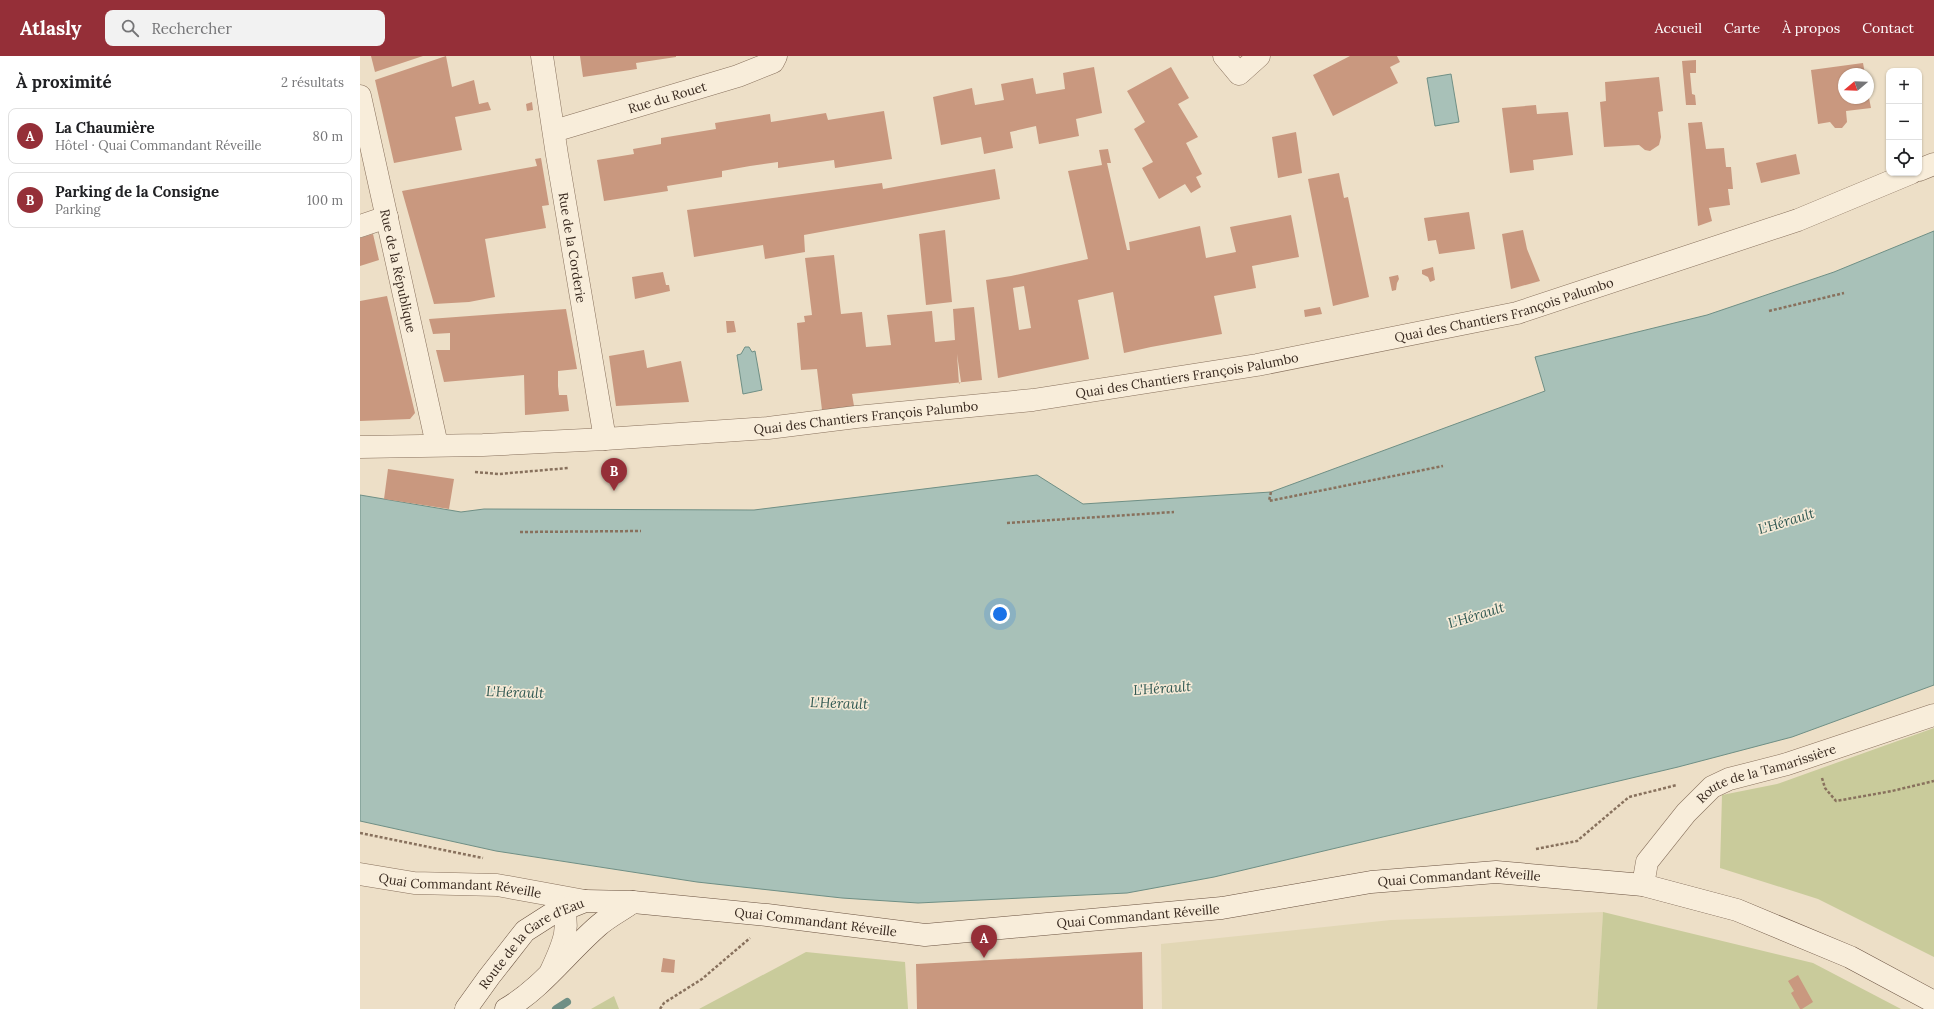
<!DOCTYPE html>
<html lang="fr">
<head>
<meta charset="utf-8">
<style>
	body { margin:0; font-family:Lora,serif; background:#f2f2f2; color:#202124 }
	.controls { position:absolute; right:12px; top:12px; display:grid; overflow:hidden; border-radius:8px; box-shadow:0 1px 3px #0004 }
	.controls button { width:36px; height:36px; display:grid; place-items:center; padding:0; border:0; border-bottom:1px solid #e0e0e0; background:#fff; color:#202124; font:20px sans-serif }
	.compass { position:absolute; left:1478px; top:12px; width:36px; height:36px; border-radius:50%; background:#fff; box-shadow:0 1px 3px #0004; rotate:251deg }
	.you { position:absolute; left:640px; top:558px; width:14px; height:14px; margin:-10px; border:3px solid #fff; border-radius:50%; background:#1a73e8; box-shadow:0 0 0 6px #1a73e833 }
	.badge { display:grid; place-items:center; width:26px; height:26px; border-radius:50%; background:#952f38; color:#fff; font-size:13px; font-weight:700 }
	.pin { position:absolute; translate:-50% -33px; filter:drop-shadow(0 1px 2px #0008) }
	.pin::after { content:''; position:absolute; top:21px; width:14px; height:12px; background:inherit; clip-path:polygon(0 0,100% 0,50% 100%) }
	.list { margin:0; padding:0; list-style:none }
	h2 { display:flex; justify-content:space-between; align-items:center; height:52px; margin:0; padding:0 16px; font-size:17px }
	h2 small { font-size:13px; font-weight:400; color:#757577 }
	.list li { display:grid; grid-template-columns:26px 1fr auto; gap:12px; align-items:center; box-sizing:border-box; height:56px; margin:0 8px 8px; padding:0 8px; border:1px solid #e0e0e0; border-radius:8px }
	.list b { display:block; font-size:15px; white-space:nowrap }
	.list p { margin:0; font-size:13px; white-space:nowrap; color:#757577 }
	.list em { font-size:13px; font-style:normal; color:#757577 }
	.icon { flex:none; width:22px; height:22px; fill:none; stroke:currentColor; stroke-width:2; stroke-linecap:round; stroke-linejoin:round }
	.map { position:relative; flex:none; width:1574px; height:953px; overflow:hidden }
	header { display:flex; align-items:center; gap:24px; box-sizing:border-box; height:56px; padding:0 20px; background:#952f38; color:#fff }
	header strong { font-size:19px }
	nav { display:flex; gap:22px; margin-inline-start:auto; font-size:14px }
	.search { width:280px; height:36px; background:#f2f2f2; display:flex; align-items:center; gap:10px; box-sizing:border-box; padding:0 14px; border-radius:8px; color:#757577; font-size:15px }
	main { display:flex }
	aside { flex:1; background:#fff }
	.map>svg:first-child { display:block }
	.farmland { fill:#e2d7b5 }
	.green { fill:#c9cb9b }
	.water { fill:#a8c1b8; stroke:#6f8f85 }
	.lines { fill:none; stroke-linecap:round; stroke-linejoin:round }
	.stream { stroke:#6f8f85; stroke-width:8 }
	.building { fill:#c9987f; fill-rule:evenodd }
	.minor-casing { stroke:#88715d; stroke-width:23 }
	.secondary-casing { stroke:#6a5240; stroke-width:23 }
	.path { stroke:#88715d; stroke-width:2.5; stroke-dasharray:3 2; stroke-linecap:butt }
	.minor { stroke:#f8edda; stroke-width:22 }
	.secondary { stroke:#f8edda; stroke-width:22 }
	.labels { text-anchor:middle; stroke-width:3.5; stroke-linejoin:round; paint-order:stroke }
	.street-label { font-size:13px; fill:#392a20; stroke:#f5ead7 }
	.water-label { font-size:14px; font-style:italic; fill:#305852; stroke:#f5ead7 }
</style>
</head>
<body>
<header>
<strong>Atlasly</strong>
<div class="search"><svg class="icon" aria-label="search" viewBox="0 0 24 24"><circle cx="10" cy="10" r="6"/><path d="M15 15l6 6"/></svg>Rechercher</div>
<nav><a>Accueil</a><a>Carte</a><a>À propos</a><a>Contact</a></nav>
</header>
<main>
<aside>
<h2>À proximité<small>2 résultats</small></h2>
<ul class="list">
<li><span class="badge">A</span><div><b>La Chaumière</b><p>Hôtel · Quai Commandant Réveille</p></div><em>80 m</em></li>
<li><span class="badge">B</span><div><b>Parking de la Consigne</b><p>Parking</p></div><em>100 m</em></li>
</ul>
</aside>
<div class="map">
<svg width="1574" height="953" viewBox="0 0 1574 953">
	<rect width="100%" height="100%" fill="#eddfc7"/>
	<path class="farmland" d="M 1243,856 L 1237,953 L 802,953 L 801,888 L 1031,864 Z"/>
	<path class="green" d="M 1574,672 L 1574,901 L 1458,843 L 1360,812 L 1362,739 L 1417,728 Z
		M 1243,856 L 1453,907 L 1541,953 L 1237,953 Z
		M 446,896 L 545,906 L 548,953 L 339,953 Z
		M 254,940 L 259,953 L 231,953 Z"/>
	<path class="water" d="M 1091,18 L 1099,66 L 1075,70 L 1067,22 Z
		M 1574,175 L 1574,629 L 1432,681 L 1318,711 L 854,821 L 767,837 L 558,847 L 482,842 L 337,826 L 136,795 L 0,765 L 0,439 L 101,456 L 124,453 L 394,454 L 677,419 L 723,448 L 911,436 L 1185,335 L 1175,301 L 1347,259 L 1474,216 Z
		M 385,291 L 389,291 L 392,296 L 395,295 L 402,334 L 383,338 L 377,299 L 381,298 Z"/>
	<g class="lines">
		<path class="stream" d="M 196,953 L 207,946"/>
	</g>
	<path class="building" d="M 11,0 L 63,0 L 15,16 Z
		M 86,0 L 92,31 L 114,24 L 119,48 L 128,46 L 131,54 L 95,61 L 102,94 L 34,107 L 15,24 Z
		M 220,0 L 316,0 L 316,1 L 276,7 L 277,13 L 223,21 Z
		M 990,0 L 1037,0 L 1040,6 L 1030,11 L 1038,27 L 973,60 L 953,19 Z
		M 1336,4 L 1336,17 L 1330,17 L 1332,38 L 1335,39 L 1336,49 L 1326,49 L 1322,5 Z
		M 1503,7 L 1505,18 L 1484,18 L 1484,42 L 1509,42 L 1511,52 L 1486,55 L 1487,66 L 1482,72 L 1475,72 L 1470,66 L 1458,68 L 1451,14 Z
		M 734,11 L 742,57 L 716,63 L 719,80 L 679,88 L 676,70 L 650,76 L 653,92 L 624,98 L 621,81 L 581,89 L 573,41 L 612,32 L 615,49 L 644,44 L 641,28 L 673,22 L 676,38 L 705,33 L 703,17 Z
		M 811,11 L 829,42 L 818,48 L 838,81 L 826,87 L 842,118 L 836,121 L 841,131 L 831,137 L 825,128 L 799,143 L 782,112 L 793,106 L 774,73 L 785,66 L 767,35 Z
		M 1299,21 L 1303,55 L 1298,56 L 1301,81 L 1299,89 L 1290,95 L 1285,94 L 1279,89 L 1244,91 L 1240,46 L 1246,45 L 1245,26 Z
		M 172,46 L 173,54 L 167,55 L 166,48 Z
		M 1176,49 L 1177,58 L 1208,56 L 1213,99 L 1173,104 L 1174,114 L 1150,117 L 1142,52 Z
		M 524,55 L 532,103 L 475,112 L 474,104 L 418,112 L 418,106 L 390,110 L 362,115 L 362,121 L 307,130 L 308,135 L 244,145 L 237,104 L 274,98 L 273,93 L 301,88 L 301,82 L 356,73 L 355,67 L 410,58 L 411,66 L 466,57 L 468,64 Z
		M 1342,66 L 1346,93 L 1364,92 L 1366,111 L 1371,111 L 1373,133 L 1368,133 L 1370,149 L 1349,152 L 1352,165 L 1338,170 L 1328,67 Z
		M 936,76 L 942,117 L 918,122 L 912,81 Z
		M 748,93 L 751,107 L 747,107 L 767,194 L 770,194 L 769,186 L 840,170 L 846,202 L 876,196 L 870,171 L 931,159 L 939,201 L 892,210 L 896,232 L 854,240 L 862,278 L 791,291 L 764,297 L 753,236 L 718,244 L 729,303 L 638,322 L 626,224 L 651,220 L 728,203 L 708,115 L 742,109 L 739,94 ZM 664,230 L 671,272 L 659,274 L 653,232 Z
		M 1436,98 L 1440,118 L 1401,127 L 1396,107 Z
		M 181,102 L 189,149 L 182,150 L 186,172 L 125,183 L 135,241 L 109,246 L 74,248 L 42,135 L 177,110 L 175,103 Z
		M 635,113 L 640,143 L 444,179 L 445,196 L 405,203 L 403,189 L 334,201 L 327,154 L 522,127 L 523,133 Z
		M 979,117 L 984,142 L 988,141 L 1009,241 L 973,250 L 948,123 Z
		M 1109,156 L 1115,193 L 1079,198 L 1076,184 L 1068,185 L 1064,162 Z
		M 585,174 L 592,246 L 566,249 L 559,178 Z
		M 1163,174 L 1167,193 L 1180,225 L 1151,233 L 1142,178 Z
		M 13,178 L 19,204 L 0,210 L 0,182 Z
		M 474,199 L 481,258 L 502,256 L 506,291 L 531,289 L 527,259 L 572,255 L 575,286 L 595,284 L 593,253 L 614,251 L 622,324 L 492,338 L 494,350 L 462,354 L 457,313 L 441,314 L 437,267 L 445,266 L 444,260 L 452,259 L 445,202 ZM 597,298 L 601,326 L 599,328 Z
		M 1073,211 L 1075,224 L 1070,226 L 1068,221 L 1062,218 L 1062,214 Z
		M 303,216 L 306,229 L 309,229 L 310,235 L 275,243 L 272,221 Z
		M 1038,219 L 1039,223 L 1037,227 L 1036,234 L 1032,235 L 1029,221 Z
		M 27,240 L 55,357 L 50,363 L 0,365 L 0,245 Z
		M 960,251 L 962,258 L 945,261 L 944,254 Z
		M 206,253 L 217,313 L 198,315 L 198,330 L 199,339 L 207,339 L 209,355 L 165,359 L 164,319 L 84,326 L 76,294 L 90,294 L 90,277 L 73,278 L 69,263 Z
		M 366,265 L 374,265 L 376,276 L 367,277 Z
		M 284,294 L 287,312 L 321,305 L 329,346 L 256,350 L 249,300 Z
		M 28,413 L 94,423 L 89,453 L 24,443 Z
		M 782,896 L 783,953 L 557,953 L 556,908 Z
		M 303,902 L 315,904 L 314,917 L 301,916 Z
		M 1438,919 L 1453,946 L 1442,953 L 1440,953 L 1431,937 L 1434,935 L 1428,925 Z"/>
	<g class="lines">
		<defs>
			<g id="minor">
				<path id="s1" d="M 182,0 L 197,99 L 245,383"/>
				<path d="M 864,0 L 879,18 L 899,0"/>
				<path id="s2" d="M 0,40 L 77,389"/>
				<path id="s3" d="M 194,75 L 378,20 L 413,6 L 416,0"/>
				<path d="M 1559,114 L 1574,108"/>
				<path d="M 0,170 L 27,161"/>
				<path id="s4" d="M 0,391 L 123,389 L 245,383 L 408,372 L 496,361 L 673,344 L 897,309 L 1157,257 L 1438,164 L 1551,117"/>
				<path id="s5" d="M 0,818 L 54,827 L 137,829 L 225,845"/>
				<path id="s6" d="M 1283,829 L 1287,806 L 1326,757 L 1352,731 L 1369,723 L 1427,708 L 1574,659"/>
				<path d="M 191,915 C 204,887 212,870 200,841"/>
			</g>
			<g id="secondary">
				<path id="s7" d="M 106,953 L 129,921 L 165,875 L 190,859 L 225,845 L 273,846 L 407,859 L 565,879 L 862,852 L 1011,826 L 1136,816 L 1283,829 L 1377,854 L 1490,901 L 1574,946"/>
				<path d="M 146,953 C 182,932 206,898 238,870 C 248,861 262,854 273,846"/>
			</g>
		</defs>
		<use href="#minor" class="minor-casing"/>
		<use href="#secondary" class="secondary-casing"/>
		<path class="path" d="M 1409,255 L 1484,237
			M 115,416 L 139,418 L 208,412
			M 911,436 L 909,445 L 1083,410
			M 647,467 L 814,456
			M 160,476 L 281,475
			M 1462,722 L 1465,732 L 1476,745 L 1532,735 L 1574,725
			M 0,777 L 123,802
			M 1176,793 L 1217,785 L 1269,741 L 1317,729
			M 300,953 L 304,947 L 342,923 L 390,882"/>
		<use href="#minor" class="minor"/>
		<use href="#secondary" class="secondary"/>
	</g>
	<g class="labels">
		<g class="street-label">
			<text dy="5" stroke="none"><textPath href="#s3" startOffset="118">Rue du Rouet</textPath></text>
			<text dy="5" stroke="none"><textPath href="#s1" startOffset="194">Rue de la Corderie</textPath></text>
			<text dy="5" stroke="none"><textPath href="#s2" startOffset="179">Rue de la République</textPath></text>
			<text dy="5" stroke="none"><textPath href="#s4" startOffset="1155">Quai des Chantiers François Palumbo</textPath></text>
			<text dy="5" stroke="none"><textPath href="#s4" startOffset="831">Quai des Chantiers François Palumbo</textPath></text>
			<text dy="5" stroke="none"><textPath href="#s4" startOffset="507">Quai des Chantiers François Palumbo</textPath></text>
			<text dy="5" stroke="none"><textPath href="#s6" startOffset="178">Route de la Tamarissière</textPath></text>
			<text dy="5" stroke="none"><textPath href="#s7" startOffset="1045">Quai Commandant Réveille</textPath></text>
			<text dy="5" stroke="none"><textPath href="#s5" startOffset="101">Quai Commandant Réveille</textPath></text>
			<text dy="5" stroke="none"><textPath href="#s7" startOffset="721">Quai Commandant Réveille</textPath></text>
			<text dy="5" stroke="none"><textPath href="#s7" startOffset="397">Quai Commandant Réveille</textPath></text>
			<text dy="5" stroke="none"><textPath href="#s7" startOffset="95">Route de la Gare d'Eau</textPath></text>
		</g>
		<g class="water-label">
			<text transform="translate(1426 465) rotate(-17)" y="5">L'Hérault</text>
			<text transform="translate(1116 559) rotate(-17)" y="5">L'Hérault</text>
			<text transform="translate(802 632) rotate(-4)" y="5">L'Hérault</text>
			<text transform="translate(155 636) rotate(2)" y="5">L'Hérault</text>
			<text transform="translate(479 647) rotate(2)" y="5">L'Hérault</text>
		</g>
	</g>
</svg>
<div class="controls">
<button>+</button>
<button>−</button>
<button><svg class="icon" aria-label="locate" viewBox="0 0 24 24"><circle cx="12" cy="12" r="6"/><path d="M12 2v4M12 18v4M2 12h4M18 12h4"/></svg></button>
</div>
<svg class="compass" viewBox="-18 -18 36 36"><path d="M0-13l5 13h-10z" fill="#e53935"/><path d="M0 13l5-13h-10z" fill="#757577"/></svg>
<div class="you"></div>
<div class="pin badge" style="left:624px;top:902px">A</div>
<div class="pin badge" style="left:254px;top:435px">B</div>
</div>
</main>
</body>
</html>
